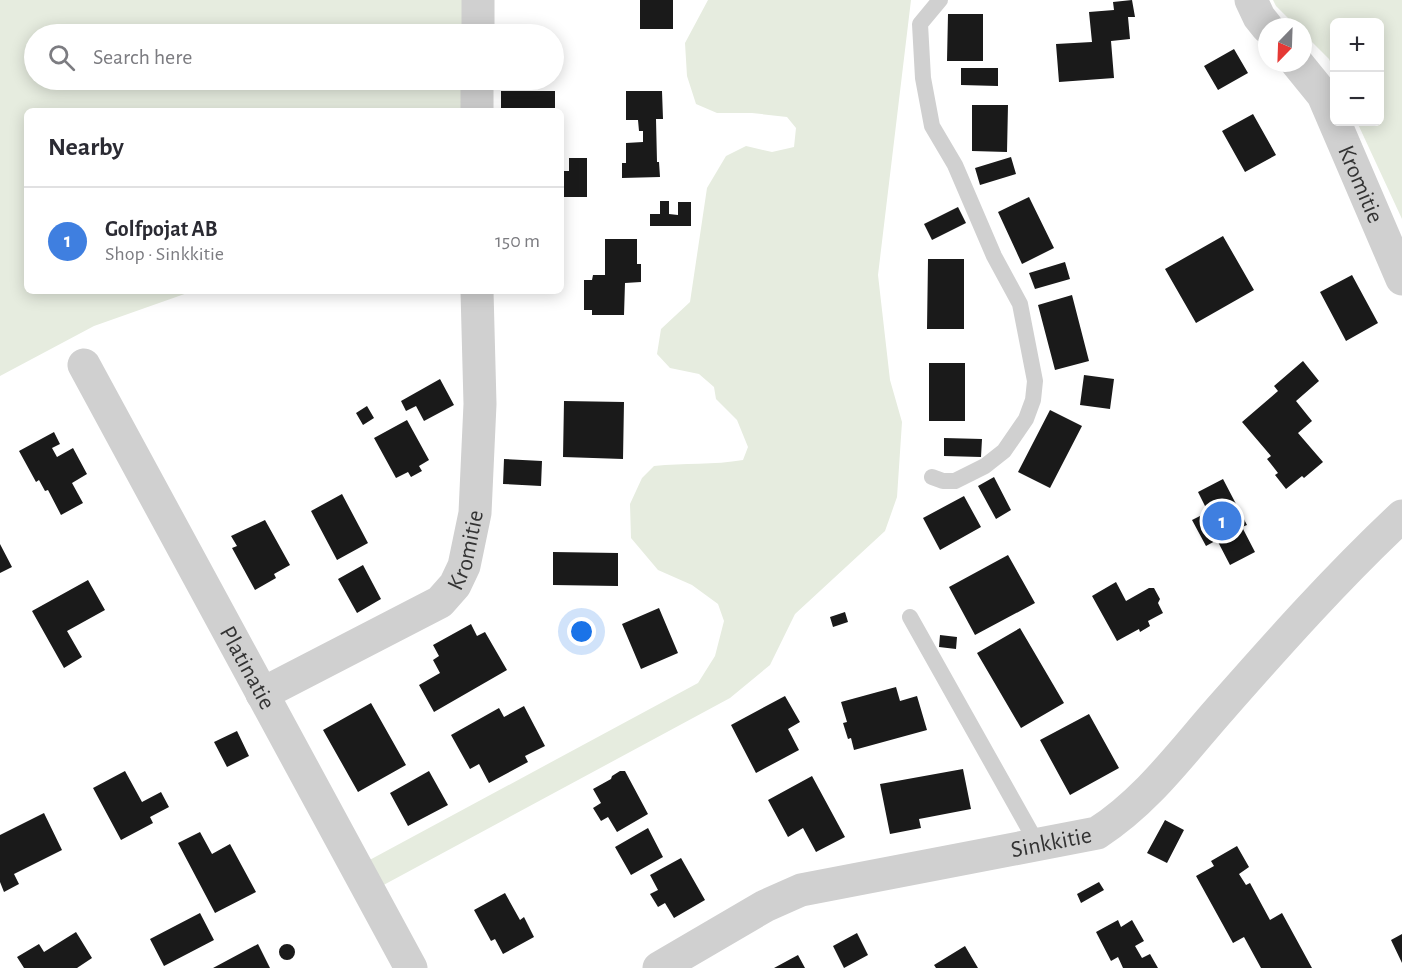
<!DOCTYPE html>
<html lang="en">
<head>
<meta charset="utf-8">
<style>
	body { margin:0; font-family:"Alegreya Sans",sans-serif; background:#f2f2f3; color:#2b2b33 }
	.controls { position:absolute; right:18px; top:18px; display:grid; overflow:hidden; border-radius:9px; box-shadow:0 3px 15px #0003 }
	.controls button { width:54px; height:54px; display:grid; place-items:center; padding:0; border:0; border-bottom:2px solid #e1e1e2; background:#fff; color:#2b2b33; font:30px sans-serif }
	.compass { position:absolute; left:1258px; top:18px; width:54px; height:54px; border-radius:50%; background:#fff; box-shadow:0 3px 15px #0003; rotate:203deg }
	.you { position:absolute; left:582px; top:632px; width:21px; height:21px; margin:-15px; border:4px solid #fff; border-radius:50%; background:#1a73e8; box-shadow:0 0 0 9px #1a73e833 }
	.badge { display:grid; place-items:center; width:39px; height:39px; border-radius:50%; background:#0b8043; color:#fff; font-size:20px; font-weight:700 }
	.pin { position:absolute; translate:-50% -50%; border:3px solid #fff; box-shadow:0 2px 6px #0006 }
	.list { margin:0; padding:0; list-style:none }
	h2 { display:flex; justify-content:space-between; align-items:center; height:78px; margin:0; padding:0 24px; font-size:26px }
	h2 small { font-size:20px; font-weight:400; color:#7c7c81 }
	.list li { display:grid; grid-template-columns:39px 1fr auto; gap:18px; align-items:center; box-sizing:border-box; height:108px; padding:0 24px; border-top:2px solid #e1e1e2 }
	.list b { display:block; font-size:22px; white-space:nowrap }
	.list p { margin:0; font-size:20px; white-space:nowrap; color:#7c7c81 }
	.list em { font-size:20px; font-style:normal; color:#7c7c81 }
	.icon { flex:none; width:33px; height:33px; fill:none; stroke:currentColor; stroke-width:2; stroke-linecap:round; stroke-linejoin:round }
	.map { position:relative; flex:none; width:1402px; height:968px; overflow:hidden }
	.search { position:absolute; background:#fff; box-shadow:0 3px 15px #0003; left:24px; top:24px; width:540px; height:66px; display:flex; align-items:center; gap:15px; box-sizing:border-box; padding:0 21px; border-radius:33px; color:#7c7c81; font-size:22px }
	.panel { position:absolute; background:#fff; box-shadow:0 3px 15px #0003; left:24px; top:108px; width:540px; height:186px; border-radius:9px }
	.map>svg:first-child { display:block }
	.green { fill:#e6ecdf }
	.building { fill:#1a1a1a }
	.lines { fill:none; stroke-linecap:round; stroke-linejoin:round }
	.service { stroke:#d0d0d0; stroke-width:16 }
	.minor { stroke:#d0d0d0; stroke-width:33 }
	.labels { text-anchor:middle; stroke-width:6; stroke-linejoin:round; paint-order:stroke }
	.street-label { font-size:24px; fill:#333; stroke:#fff }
</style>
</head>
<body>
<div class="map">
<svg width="1402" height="968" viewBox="0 0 1402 968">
	<rect width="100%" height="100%" fill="#fff"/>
	<path class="green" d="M 0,0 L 464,0 L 465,34 L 34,34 L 34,80 L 465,80 L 466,111 L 27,111 L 27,291 L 193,291 L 94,326 L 0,376 Z
		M 708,0 L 911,0 L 878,275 L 890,380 L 902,422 L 897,497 L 885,531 L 795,614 L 770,665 L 730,698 L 378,888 L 364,863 L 698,683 L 715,656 L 724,621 L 718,604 L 692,585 L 658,570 L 631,538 L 630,504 L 642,478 L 654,466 C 684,463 714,465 743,460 L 748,447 L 737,420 L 716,399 L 714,387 L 699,374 L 670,368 L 657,354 L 661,329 L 690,302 L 707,188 L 726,156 L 746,146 L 772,152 L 794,147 L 796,128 L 787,117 L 752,113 L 717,113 L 696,104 L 687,76 L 685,43 Z
		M 1273,0 L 1402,0 L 1402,219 L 1357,122 L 1380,122 L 1380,22 L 1334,22 L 1334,71 L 1329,59 L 1303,33 L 1303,27 L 1297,27 L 1276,6 Z"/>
	<path class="building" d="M 640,0 L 673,0 L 673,29 L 640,29 Z
		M 1132,0 L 1135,17 L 1128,17 L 1130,39 L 1111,41 L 1114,78 L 1059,82 L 1056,44 L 1092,42 L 1089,12 L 1114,10 L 1113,2 Z
		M 948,14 L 983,14 L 983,61 L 947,61 Z
		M 1234,49 L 1248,73 L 1218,90 L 1204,66 Z
		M 961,68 L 998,68 L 998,86 L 961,85 Z
		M 501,91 L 555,91 L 555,111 L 501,111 Z
		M 626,91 L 662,91 L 663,119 L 656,119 L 657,162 L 659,162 L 660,177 L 622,178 L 622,163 L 626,163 L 626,143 L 643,142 L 643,131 L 639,131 L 638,120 L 626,120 Z
		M 972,105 L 1008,105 L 1007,152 L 972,151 Z
		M 1253,114 L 1276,155 L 1245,172 L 1222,131 Z
		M 1011,157 L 1016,174 L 980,185 L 975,168 Z
		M 569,158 L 587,158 L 587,197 L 561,197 L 561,171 L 569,171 Z
		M 1029,197 L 1054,248 L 1022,264 L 998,212 Z
		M 660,201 L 669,201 L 669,214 L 678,215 L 678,202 L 691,202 L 691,226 L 650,226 L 650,214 L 660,214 Z
		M 958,207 L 966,223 L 932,240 L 924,224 Z
		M 1223,236 L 1254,290 L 1196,323 L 1165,269 Z
		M 605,239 L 637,239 L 637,264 L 641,264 L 641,282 L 625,283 L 624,315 L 592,315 L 592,310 L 584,310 L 584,280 L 592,280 L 593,275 L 605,275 Z
		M 928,259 L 964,259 L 964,329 L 927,329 Z
		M 1065,262 L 1070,279 L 1035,289 L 1029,273 Z
		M 1352,275 L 1378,323 L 1346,341 L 1320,292 Z
		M 1072,295 L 1089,361 L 1055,370 L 1038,305 Z
		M 1303,361 L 1319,381 L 1296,401 L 1312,421 L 1298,433 L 1323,462 L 1304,478 L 1302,476 L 1286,489 L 1275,475 L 1278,473 L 1267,459 L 1271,456 L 1242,422 L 1278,391 L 1274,386 Z
		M 929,363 L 965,363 L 965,421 L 929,421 Z
		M 1084,375 L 1114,379 L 1110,409 L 1080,405 Z
		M 440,379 L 454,405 L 424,421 L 416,406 L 406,411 L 401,401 Z
		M 564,401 L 624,402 L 623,459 L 563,457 Z
		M 367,406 L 374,418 L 363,425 L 356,413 Z
		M 1050,410 L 1082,426 L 1050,488 L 1018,472 Z
		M 407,420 L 429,460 L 419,466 L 422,471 L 411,477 L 408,472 L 396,478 L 374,438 Z
		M 54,432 L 60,444 L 52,448 L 57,457 L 73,448 L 87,474 L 72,483 L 83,503 L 61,515 L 48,490 L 45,491 L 39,480 L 36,482 L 19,451 Z
		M 944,438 L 982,439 L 981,457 L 944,456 Z
		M 504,459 L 542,461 L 541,486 L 503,484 Z
		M 994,477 L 1011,510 L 996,519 L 978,486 Z
		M 1223,479 L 1247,525 L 1242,527 L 1255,552 L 1230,565 L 1217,540 L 1206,546 L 1192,520 L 1208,512 L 1198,492 Z
		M 342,494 L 368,543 L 337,560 L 311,511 Z
		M 964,496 L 981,527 L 940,550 L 923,518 Z
		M 265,520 L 290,565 L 274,574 L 276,578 L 255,590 L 232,548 L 237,546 L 231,536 Z
		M 0,544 L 12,567 L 0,573 Z
		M 553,552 L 618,553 L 618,586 L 553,585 Z
		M 1008,555 L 1035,603 L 975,635 L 949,587 Z
		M 363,565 L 381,599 L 357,613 L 338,579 Z
		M 88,580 L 105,610 L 67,631 L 82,657 L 64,668 L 32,611 Z
		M 1116,582 L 1126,601 L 1149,588 L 1154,588 L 1160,599 L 1158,603 L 1163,613 L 1148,621 L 1150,626 L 1140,632 L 1139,629 L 1117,641 L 1092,596 Z
		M 659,608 L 678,653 L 641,669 L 622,624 Z
		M 845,612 L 848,622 L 833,627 L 830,617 Z
		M 471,624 L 477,636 L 485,632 L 507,670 L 434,712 L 419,685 L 440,673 L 433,660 L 439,656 L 433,645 Z
		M 1020,628 L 1064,703 L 1021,728 L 977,653 Z
		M 940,635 L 957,637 L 956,649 L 939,647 Z
		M 896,687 L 900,701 L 917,696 L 927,730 L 854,750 L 851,738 L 848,739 L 843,723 L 847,722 L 841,702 Z
		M 785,696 L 800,722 L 788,729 L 799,750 L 756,773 L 731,725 Z
		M 371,703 L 406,765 L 358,792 L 323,730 Z
		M 524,706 L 545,746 L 525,756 L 528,762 L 489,783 L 479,764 L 470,769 L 451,735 L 499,708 L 504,717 Z
		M 1089,714 L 1119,768 L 1070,795 L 1040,740 Z
		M 237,731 L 249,756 L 227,767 L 214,742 Z
		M 963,769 L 971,809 L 919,819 L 921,828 L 890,834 L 880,784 Z
		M 125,771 L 142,802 L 161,792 L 169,807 L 150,817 L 153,823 L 121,840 L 93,788 Z
		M 429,771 L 448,805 L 408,826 L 390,793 Z
		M 620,771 L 625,771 L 648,814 L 617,832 L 608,817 L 601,821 L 593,808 L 601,803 L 593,789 L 611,779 L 612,776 Z
		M 812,776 L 845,837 L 816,852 L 803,828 L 788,837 L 768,800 Z
		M 44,813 L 62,850 L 14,874 L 19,884 L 4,892 L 0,882 L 0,835 Z
		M 1165,820 L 1184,830 L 1167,863 L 1147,853 Z
		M 648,828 L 663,857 L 631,875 L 615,847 Z
		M 200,832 L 212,854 L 230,844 L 256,892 L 215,913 L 178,843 Z
		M 1237,846 L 1249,867 L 1239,874 L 1246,885 L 1250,883 L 1270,920 L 1282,913 L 1312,968 L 1261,968 L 1244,937 L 1233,943 L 1196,876 L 1214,866 L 1211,861 Z
		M 681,858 L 705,900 L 674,918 L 665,903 L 658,907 L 650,894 L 658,890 L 650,875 Z
		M 1099,882 L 1104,890 L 1081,903 L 1077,894 Z
		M 505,893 L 520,920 L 524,917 L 534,937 L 503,954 L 495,939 L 491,941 L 474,910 Z
		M 200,913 L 214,940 L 164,966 L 150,939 Z
		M 1118,920 L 1121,927 L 1132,920 L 1144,941 L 1135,946 L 1142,958 L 1150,954 L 1158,968 L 1123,968 L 1118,957 L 1111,961 L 1096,932 Z
		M 76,932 L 92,958 L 77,968 L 24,968 L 17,957 L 39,944 L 44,952 Z
		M 857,933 L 868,955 L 844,968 L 833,946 Z
		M 1402,934 L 1402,963 L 1391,940 Z
		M 258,944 L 270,968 L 213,968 Z
		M279 952a8 8 0 1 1 16 0a8 8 0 1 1-16 0Z
		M 965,946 L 978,968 L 936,968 L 934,965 Z
		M 798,955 L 805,968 L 774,968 Z"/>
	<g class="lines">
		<path class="service" d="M 932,477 L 943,481 L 955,481 L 985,466 L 1004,451 L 1026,419 L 1033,400 L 1035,381 L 1020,304 L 994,256 L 955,165 L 932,126 L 923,78 L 920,24 L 940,0
			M 910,617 L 1038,845"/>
		<g class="minor">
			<path d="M 1251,0 L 1259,17 L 1267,27"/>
			<path d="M 478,34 L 478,0"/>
			<path id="s1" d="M 1297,63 L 1323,95 L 1402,279"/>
			<path d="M 477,111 L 477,80"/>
			<path id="s2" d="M 84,365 L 411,968"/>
			<path id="s3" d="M 262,694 L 440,602 L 455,585 L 464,566 L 475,513 L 480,404 L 477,291"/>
			<path id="s4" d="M 659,968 L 765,906 L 801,890 L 1097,833 C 1147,801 1182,752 1221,708 C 1279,642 1338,576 1402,516"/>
		</g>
	</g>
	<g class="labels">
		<g class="street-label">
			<text dy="8" stroke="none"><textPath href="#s1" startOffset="138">Kromitie</textPath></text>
			<text dy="8" stroke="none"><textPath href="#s3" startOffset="260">Kromitie</textPath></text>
			<text dy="8" stroke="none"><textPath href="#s2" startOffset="344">Platinatie</textPath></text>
			<text dy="8" stroke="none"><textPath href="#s4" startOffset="417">Sinkkitie</textPath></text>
		</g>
	</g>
</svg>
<div class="controls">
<button>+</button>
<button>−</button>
</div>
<svg class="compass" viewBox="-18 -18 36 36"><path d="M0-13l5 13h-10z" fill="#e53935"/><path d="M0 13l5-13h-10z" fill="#7c7c81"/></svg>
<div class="you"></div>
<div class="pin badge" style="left:1222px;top:521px;background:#3f7fe0">1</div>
<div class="search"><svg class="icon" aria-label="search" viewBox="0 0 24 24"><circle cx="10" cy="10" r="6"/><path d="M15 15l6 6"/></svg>Search here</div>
<section class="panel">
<h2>Nearby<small></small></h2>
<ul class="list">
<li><span class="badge" style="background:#3f7fe0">1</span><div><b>Golfpojat AB</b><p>Shop · Sinkkitie</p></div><em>150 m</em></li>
</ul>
</section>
</div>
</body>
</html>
